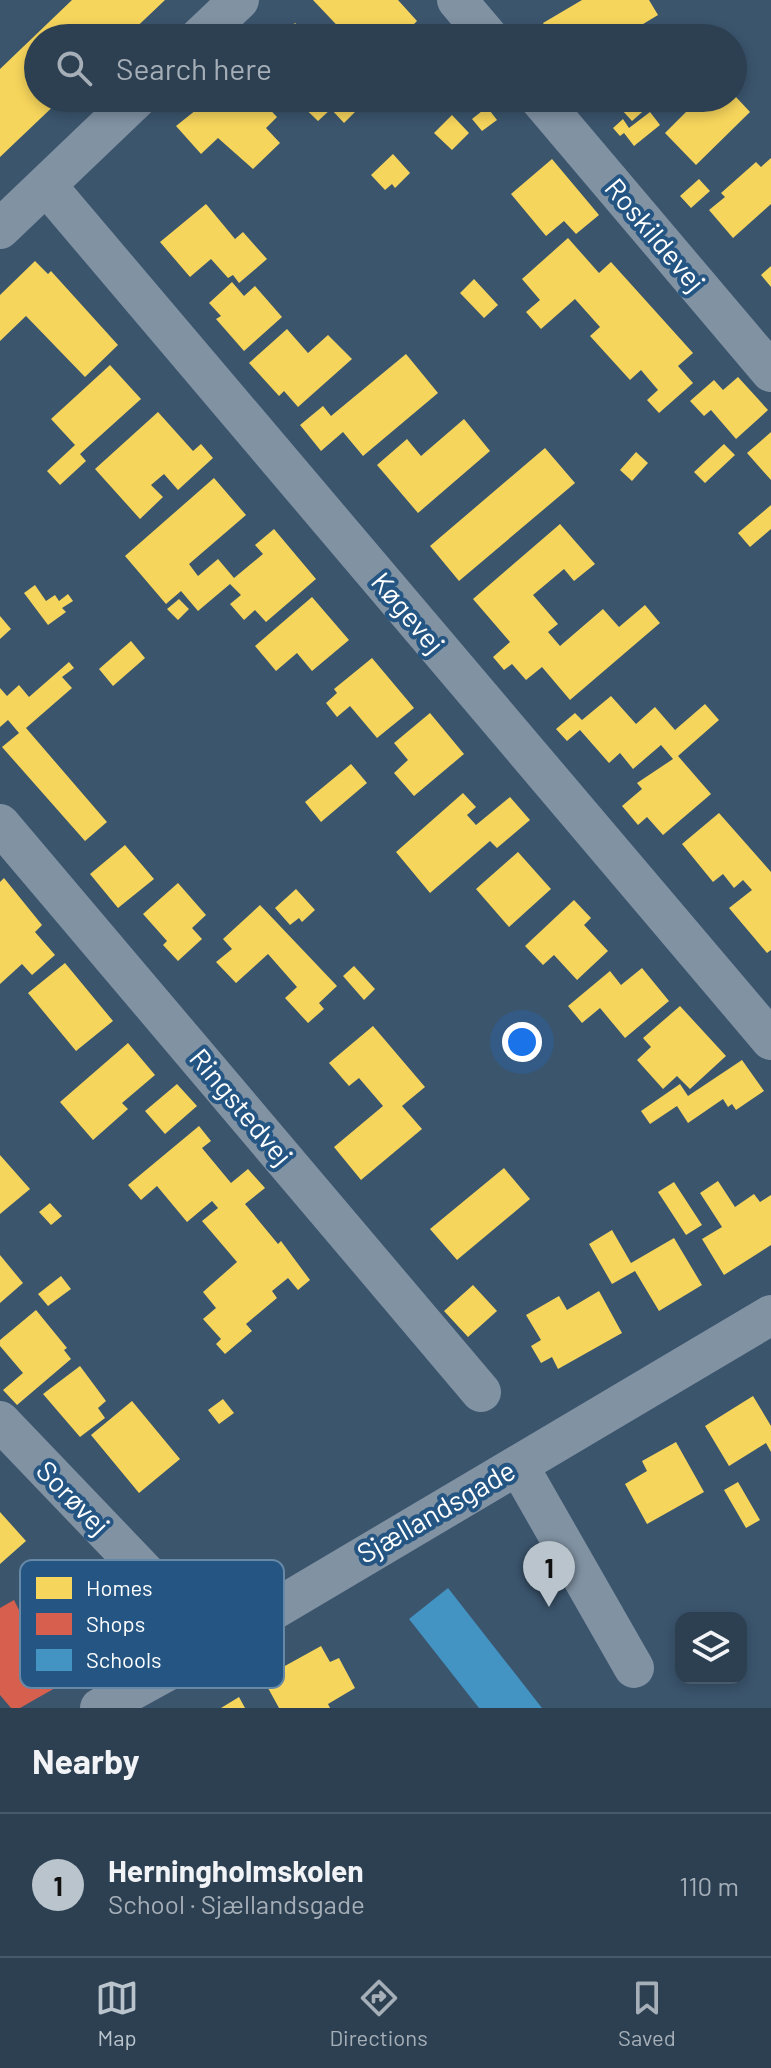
<!DOCTYPE html>
<html lang="en">
<head>
<meta charset="utf-8">
<style>
	body { margin:0; font-family:Barlow,sans-serif; background:#384b5c; color:#f1f3f6 }
	.controls { position:absolute; right:24px; bottom:24px; display:grid; overflow:hidden; border-radius:16px; box-shadow:0 4px 12px #0003 }
	.controls button { width:72px; height:72px; display:grid; place-items:center; padding:0; border:0; border-bottom:2px solid #485969; background:#2c4052; color:#f1f3f6; font:40px sans-serif }
	.you { position:absolute; left:522px; top:1042px; width:28px; height:28px; margin:-20px; border:6px solid #fff; border-radius:50%; background:#1a73e8; box-shadow:0 0 0 12px #1a73e833 }
	.badge { display:grid; place-items:center; width:52px; height:52px; border-radius:50%; background:#bac4cc; color:#111; font-size:26px; font-weight:700 }
	.pin { position:absolute; translate:-50% -66px; filter:drop-shadow(0 2px 4px #0008) }
	.pin::after { content:''; position:absolute; top:42px; width:28px; height:24px; background:inherit; clip-path:polygon(0 0,100% 0,50% 100%) }
	.list { margin:0; padding:0; list-style:none }
	h2 { display:flex; justify-content:space-between; align-items:center; height:104px; margin:0; padding:0 32px; font-size:34px }
	h2 small { font-size:26px; font-weight:400; color:#a6afb8 }
	.list li { display:grid; grid-template-columns:52px 1fr auto; gap:24px; align-items:center; box-sizing:border-box; height:144px; padding:0 32px; border-top:2px solid #485969 }
	.list b { display:block; font-size:30px; white-space:nowrap }
	.list p { margin:0; font-size:26px; white-space:nowrap; color:#a6afb8 }
	.list em { font-size:26px; font-style:normal; color:#a6afb8 }
	.icon { flex:none; width:44px; height:44px; fill:none; stroke:currentColor; stroke-width:2; stroke-linecap:round; stroke-linejoin:round }
	.map { position:relative; flex:none; width:771px; height:1708px; overflow:hidden }
	.search { position:absolute; background:#2c4052; box-shadow:0 4px 12px #0003; left:24px; right:24px; top:24px; height:88px; display:flex; align-items:center; gap:20px; box-sizing:border-box; padding:0 28px; border-radius:44px; color:#a6afb8; font-size:30px }
	.sheet { height:248px; background:#2c4052 }
	nav { display:flex; justify-content:space-around; align-items:center; box-sizing:border-box; height:112px; border-top:2px solid #485969; background:#2c4052; font-size:22px; color:#a6afb8 }
	nav a { display:grid; justify-items:center; gap:4px }
	nav .on { color:#bac4cc }
	.map>svg:first-child { display:block }
	.homes { fill:#f6d55c }
	.shops { fill:#d6604d }
	.schools { fill:#4393c3 }
	.lines { fill:none; stroke-linecap:round; stroke-linejoin:round }
	.minor { stroke:#8192a3; stroke-width:40 }
	.labels { text-anchor:middle; stroke-width:8; stroke-linejoin:round; paint-order:stroke }
	.street-label { font-size:28px; fill:#fff; stroke:#255683 }
	.key { fill:#255683; stroke:#6689a8; stroke-width:2 }
	.key-label { font-size:22px; fill:#fff }
</style>
</head>
<body>
<div class="map">
<svg width="771" height="1708" viewBox="0 0 771 1708">
	<rect width="100%" height="100%" fill="#3b556d"/>
	<path class="homes" d="M 72,0 L 165,0 L 125,38 L 38,38 L 38,98 L 62,98 L 0,157 L 0,69 Z
		M 313,0 L 398,0 L 417,21 L 412,26 L 423,38 L 375,38 L 368,30 L 359,38 L 349,38 Z
		M 582,0 L 649,0 L 658,15 L 620,38 L 552,38 L 543,23 Z
		M 295,23 L 310,38 L 280,38 Z
		M 736,97 L 750,112 L 696,165 L 665,133 L 700,98 L 711,107 L 720,98 L 730,101 Z
		M 211,98 L 238,98 L 246,107 L 259,98 L 277,117 L 266,128 L 280,143 L 253,169 L 218,138 L 201,154 L 176,126 Z
		M 294,98 L 369,98 L 344,123 L 331,109 L 318,121 Z
		M 611,98 L 658,98 L 632,121 Z
		M 487,107 L 497,120 L 482,131 L 472,119 Z
		M 650,112 L 660,125 L 634,146 L 624,133 L 620,136 L 613,128 L 623,119 L 629,128 Z
		M 452,115 L 469,133 L 452,150 L 434,133 Z
		M 393,154 L 410,173 L 395,188 L 392,184 L 385,190 L 371,175 Z
		M 771,158 L 771,204 L 733,238 L 709,210 L 725,197 L 721,193 L 756,162 L 761,167 Z
		M 552,159 L 599,215 L 576,234 L 564,221 L 546,236 L 511,194 Z
		M 699,179 L 710,191 L 691,208 L 680,196 Z
		M 206,204 L 235,239 L 243,232 L 267,259 L 239,283 L 233,275 L 228,278 L 211,259 L 190,277 L 160,242 Z
		M 568,238 L 599,273 L 611,262 L 693,353 L 678,366 L 693,383 L 659,413 L 647,400 L 658,390 L 641,370 L 630,380 L 590,336 L 600,327 L 575,299 L 541,329 L 526,312 L 540,300 L 522,279 Z
		M 35,261 L 48,274 L 51,271 L 118,345 L 85,377 L 26,316 L 0,341 L 0,295 Z
		M 771,266 L 771,287 L 761,275 Z
		M 474,279 L 498,305 L 484,318 L 460,293 Z
		M 232,282 L 244,296 L 255,286 L 282,317 L 244,351 L 216,319 L 221,316 L 209,303 Z
		M 287,329 L 308,353 L 328,335 L 352,359 L 298,407 L 284,391 L 279,396 L 249,363 Z
		M 406,354 L 438,393 L 363,456 L 343,432 L 321,451 L 300,425 L 323,406 L 331,416 Z
		M 110,365 L 141,399 L 80,454 L 86,461 L 60,485 L 47,471 L 75,445 L 51,419 Z
		M 738,377 L 768,410 L 736,439 L 711,410 L 704,416 L 690,401 L 714,380 L 723,390 Z
		M 158,412 L 193,451 L 201,444 L 213,458 L 178,490 L 164,474 L 151,485 L 163,497 L 140,519 L 95,469 Z
		M 464,419 L 490,451 L 418,513 L 377,465 L 407,439 L 421,456 Z
		M 771,432 L 771,480 L 747,453 Z
		M 724,444 L 735,455 L 705,483 L 694,472 Z
		M 545,448 L 575,483 L 459,581 L 430,546 Z
		M 636,452 L 648,463 L 632,481 L 620,470 Z
		M 214,478 L 246,515 L 189,564 L 198,576 L 218,559 L 234,578 L 263,554 L 255,545 L 274,529 L 316,579 L 266,622 L 255,610 L 244,620 L 230,604 L 241,595 L 230,584 L 198,611 L 181,591 L 166,604 L 125,556 Z
		M 771,505 L 771,529 L 750,547 L 738,533 Z
		M 560,524 L 595,564 L 574,581 L 564,569 L 533,595 L 558,624 L 548,632 L 560,646 L 603,609 L 619,627 L 645,605 L 660,623 L 570,700 L 542,667 L 526,680 L 512,664 L 504,670 L 493,657 L 510,642 L 473,599 Z
		M 35,585 L 46,601 L 55,595 L 59,601 L 68,594 L 73,601 L 62,608 L 66,612 L 48,625 L 24,593 Z
		M 312,597 L 349,640 L 312,671 L 297,653 L 276,671 L 255,646 Z
		M 179,599 L 189,609 L 178,620 L 167,609 Z
		M 0,616 L 11,629 L 0,639 Z
		M 131,641 L 145,658 L 113,686 L 99,669 Z
		M 372,658 L 414,708 L 377,738 L 350,706 L 337,717 L 326,703 L 337,693 L 334,689 Z
		M 69,662 L 74,668 L 62,677 L 72,688 L 26,728 L 107,822 L 85,841 L 2,747 L 19,733 L 8,720 L 0,727 L 0,688 L 7,696 L 19,685 L 29,697 Z
		M 611,696 L 636,724 L 655,707 L 675,730 L 705,704 L 719,720 L 678,756 L 711,794 L 663,835 L 647,817 L 638,825 L 622,806 L 642,789 L 637,783 L 673,759 L 661,745 L 633,769 L 620,753 L 609,763 L 580,730 L 567,741 L 556,729 L 575,713 L 582,720 Z
		M 430,713 L 464,754 L 414,796 L 394,773 L 408,760 L 394,743 Z
		M 351,764 L 367,783 L 321,822 L 305,802 Z
		M 463,793 L 476,807 L 467,815 L 476,825 L 510,797 L 530,820 L 497,848 L 490,841 L 430,893 L 396,852 Z
		M 719,813 L 771,872 L 771,950 L 767,953 L 729,908 L 752,890 L 743,880 L 734,888 L 723,874 L 713,882 L 682,844 Z
		M 125,845 L 154,879 L 118,908 L 90,874 Z
		M 518,852 L 551,889 L 509,927 L 476,889 Z
		M 4,878 L 42,925 L 35,932 L 55,955 L 32,975 L 22,964 L 0,984 L 0,882 Z
		M 178,883 L 206,915 L 192,928 L 202,939 L 178,961 L 163,945 L 167,941 L 143,914 Z
		M 296,889 L 315,910 L 302,922 L 299,918 L 290,925 L 275,908 Z
		M 574,900 L 591,918 L 584,925 L 608,951 L 577,980 L 554,955 L 543,965 L 525,946 Z
		M 260,905 L 337,986 L 319,1003 L 324,1009 L 308,1023 L 285,998 L 297,987 L 268,954 L 236,983 L 216,962 L 232,949 L 223,939 Z
		M 65,963 L 113,1021 L 76,1051 L 28,993 Z
		M 354,966 L 375,989 L 364,1000 L 343,976 Z
		M 642,968 L 669,1001 L 625,1038 L 600,1008 L 582,1023 L 568,1006 L 610,971 L 621,985 Z
		M 680,1006 L 726,1056 L 690,1089 L 677,1076 L 663,1089 L 637,1060 L 651,1047 L 643,1038 Z
		M 373,1026 L 425,1087 L 402,1106 L 422,1129 L 361,1180 L 334,1147 L 383,1106 L 359,1078 L 349,1086 L 329,1063 Z
		M 128,1043 L 155,1075 L 122,1103 L 128,1109 L 93,1140 L 60,1102 Z
		M 742,1060 L 764,1091 L 736,1110 L 732,1104 L 728,1107 L 723,1099 L 688,1123 L 677,1106 L 650,1124 L 641,1111 L 680,1084 L 688,1096 Z
		M 177,1084 L 197,1106 L 165,1134 L 145,1111 Z
		M 199,1126 L 211,1141 L 202,1148 L 231,1183 L 248,1169 L 265,1188 L 245,1204 L 278,1244 L 281,1241 L 310,1280 L 298,1290 L 288,1278 L 272,1291 L 277,1298 L 246,1324 L 252,1331 L 225,1354 L 216,1344 L 221,1339 L 203,1319 L 216,1308 L 203,1292 L 237,1262 L 202,1221 L 218,1208 L 212,1201 L 187,1222 L 157,1186 L 141,1200 L 128,1185 Z
		M 0,1155 L 30,1189 L 0,1214 Z
		M 504,1168 L 530,1199 L 457,1260 L 430,1229 Z
		M 718,1181 L 735,1207 L 754,1194 L 760,1202 L 771,1195 L 771,1245 L 724,1275 L 702,1239 L 722,1227 L 700,1193 Z
		M 674,1182 L 702,1225 L 686,1235 L 658,1192 Z
		M 50,1203 L 62,1216 L 51,1225 L 39,1212 Z
		M 612,1230 L 631,1263 L 674,1238 L 702,1285 L 659,1311 L 635,1271 L 612,1284 L 589,1244 Z
		M 0,1255 L 23,1283 L 0,1303 Z
		M 61,1276 L 71,1289 L 48,1306 L 38,1294 Z
		M 473,1285 L 497,1311 L 468,1337 L 444,1311 Z
		M 599,1291 L 622,1333 L 558,1369 L 552,1357 L 541,1363 L 531,1346 L 541,1340 L 526,1315 L 559,1296 L 567,1310 Z
		M 36,1310 L 67,1348 L 64,1350 L 71,1359 L 17,1405 L 3,1390 L 23,1373 L 0,1346 L 0,1340 Z
		M 80,1366 L 106,1401 L 98,1408 L 105,1418 L 80,1437 L 43,1394 Z
		M 753,1396 L 771,1426 L 771,1452 L 766,1443 L 729,1466 L 705,1426 Z
		M 223,1399 L 234,1413 L 219,1424 L 208,1410 Z
		M 132,1401 L 180,1459 L 139,1493 L 91,1435 Z
		M 676,1442 L 704,1492 L 647,1524 L 625,1484 L 647,1471 L 642,1461 Z
		M 738,1482 L 760,1520 L 746,1528 L 724,1490 Z
		M 0,1512 L 26,1541 L 0,1564 Z
		M 321,1646 L 330,1662 L 339,1658 L 355,1688 L 328,1704 L 330,1708 L 279,1708 L 268,1688 L 279,1681 L 274,1672 Z
		M 239,1697 L 245,1708 L 221,1708 Z"/>
	<path class="shops" d="M 83,1573 L 93,1591 L 100,1587 L 132,1644 L 20,1708 L 11,1708 L 0,1695 L 0,1608 L 14,1600 L 19,1610 Z"/>
	<path class="schools" d="M 448,1588 L 542,1708 L 479,1708 L 409,1619 Z"/>
	<g class="lines">
		<path class="minor" d="M 457,0 L 489,38
			M 199,38 L 239,0
			M 539,98 L 771,372
			M 46,185 L 771,1040
			M 0,229 L 137,98
			M 0,824 L 481,1392
			M 0,1421 L 176,1605 L 211,1647
			M 518,1465 L 634,1668
			M 100,1708 L 211,1647 L 771,1315"/>
	</g>
	<g class="labels">
		<g class="street-label">
			<text transform="translate(655 235) rotate(50)" y="10">Roskildevej</text>
			<text transform="translate(408 613) rotate(50)" y="10">Køgevej</text>
			<text transform="translate(241 1107) rotate(50)" y="10">Ringstedvej</text>
			<text transform="translate(73 1498) rotate(46)" y="10">Sorøvej</text>
			<text transform="translate(436 1512) rotate(-30)" y="10">Sjællandsgade</text>
		</g>
	</g>
	<rect x="20" y="1560" width="264" height="128" rx="12" class="key"/>
	<rect x="36" y="1577" width="36" height="22" fill="#f6d55c"/>
	<rect x="36" y="1613" width="36" height="22" fill="#d6604d"/>
	<rect x="36" y="1649" width="36" height="22" fill="#4393c3"/>
	<g class="key-label">
		<text x="86" y="1596">Homes</text>
		<text x="86" y="1632">Shops</text>
		<text x="86" y="1668">Schools</text>
	</g>
</svg>
<div class="controls">
<button><svg class="icon" aria-label="layers" viewBox="0 0 24 24"><path d="M12 4l9 5-9 5-9-5zM3 14l9 5 9-5"/></svg></button>
</div>
<div class="you"></div>
<div class="pin badge" style="left:549px;top:1607px">1</div>
<div class="search"><svg class="icon" aria-label="search" viewBox="0 0 24 24"><circle cx="10" cy="10" r="6"/><path d="M15 15l6 6"/></svg>Search here</div>
</div>
<section class="sheet">
<h2>Nearby<small></small></h2>
<ul class="list">
<li><span class="badge">1</span><div><b>Herningholmskolen</b><p>School · Sjællandsgade</p></div><em>110 m</em></li>
</ul>
</section>
<nav>
<a class="on"><svg class="icon" aria-label="map" viewBox="0 0 24 24"><path d="M3 6l6-2 6 2 6-2v14l-6 2-6-2-6 2zM9 4v14M15 6v14"/></svg>Map</a>
<a><svg class="icon" aria-label="directions" viewBox="0 0 24 24"><path d="M12 3l9 9-9 9-9-9zM9 14v-3h6M13 9l2 2-2 2"/></svg>Directions</a>
<a><svg class="icon" aria-label="saved" viewBox="0 0 24 24"><path d="M7 4h10v16l-5-4-5 4z"/></svg>Saved</a>
</nav>
</body>
</html>
